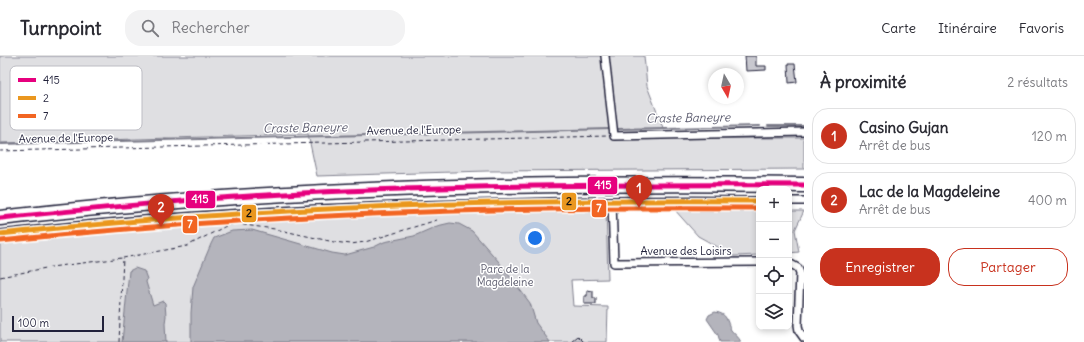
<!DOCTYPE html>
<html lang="fr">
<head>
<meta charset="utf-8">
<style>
	body { margin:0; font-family:Delius,sans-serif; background:#f2f2f3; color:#2b2b33 }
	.controls { position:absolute; right:12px; bottom:12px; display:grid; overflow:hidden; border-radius:8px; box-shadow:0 2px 6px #0003 }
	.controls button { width:36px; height:36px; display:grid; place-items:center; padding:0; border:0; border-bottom:1px solid #e1e1e2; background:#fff; color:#2b2b33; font:20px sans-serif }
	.compass { position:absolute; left:708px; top:12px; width:36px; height:36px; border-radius:50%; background:#fff; box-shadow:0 2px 6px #0003; rotate:171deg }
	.scale { position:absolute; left:12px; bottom:10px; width:92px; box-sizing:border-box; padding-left:4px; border:2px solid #22223b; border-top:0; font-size:11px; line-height:14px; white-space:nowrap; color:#22223b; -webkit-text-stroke:3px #fff; paint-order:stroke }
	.you { position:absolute; left:535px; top:182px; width:14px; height:14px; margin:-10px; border:3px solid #fff; border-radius:50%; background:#1a73e8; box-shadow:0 0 0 6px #1a73e833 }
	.badge { display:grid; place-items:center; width:26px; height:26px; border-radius:50%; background:#c8321e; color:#fff; font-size:13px; font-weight:700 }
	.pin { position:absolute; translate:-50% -33px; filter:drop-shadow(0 1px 2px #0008) }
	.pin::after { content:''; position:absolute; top:21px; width:14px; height:12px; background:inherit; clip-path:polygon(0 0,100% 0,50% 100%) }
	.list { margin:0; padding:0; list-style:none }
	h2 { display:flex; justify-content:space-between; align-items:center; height:52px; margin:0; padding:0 16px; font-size:17px }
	h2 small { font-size:13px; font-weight:400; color:#7c7c81 }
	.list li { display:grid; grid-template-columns:26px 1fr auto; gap:12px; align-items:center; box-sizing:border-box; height:56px; margin:0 8px 8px; padding:0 8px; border:1px solid #e1e1e2; border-radius:16px }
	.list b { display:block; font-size:15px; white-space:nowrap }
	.list p { margin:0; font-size:13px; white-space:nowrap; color:#7c7c81 }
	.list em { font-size:13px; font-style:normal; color:#7c7c81 }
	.actions { display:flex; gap:8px; padding:12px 16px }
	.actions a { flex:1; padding:9px 0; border:1px solid #c8321e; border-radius:16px; text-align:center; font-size:14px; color:#c8321e }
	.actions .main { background:#c8321e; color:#fff }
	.icon { flex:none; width:22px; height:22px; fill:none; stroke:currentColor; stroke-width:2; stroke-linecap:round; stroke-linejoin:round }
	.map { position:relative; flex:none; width:804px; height:286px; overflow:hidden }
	header { display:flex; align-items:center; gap:24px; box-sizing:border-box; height:56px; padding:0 20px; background:#fff; border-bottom:1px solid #e1e1e2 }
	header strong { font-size:19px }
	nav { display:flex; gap:22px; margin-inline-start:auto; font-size:14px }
	.search { width:280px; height:36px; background:#f2f2f3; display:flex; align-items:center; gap:10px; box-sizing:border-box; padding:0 14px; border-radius:16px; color:#7c7c81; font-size:15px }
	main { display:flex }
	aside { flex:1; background:#fff }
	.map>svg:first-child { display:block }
	.green { fill:#dfdfe2; stroke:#80808e }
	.water { fill:#b4b4bc; stroke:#7a7a88 }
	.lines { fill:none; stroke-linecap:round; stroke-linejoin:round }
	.stream { stroke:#7a7a88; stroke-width:2 }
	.building { fill:#c8c8cf; stroke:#22223b }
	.street-casing { stroke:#22223b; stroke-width:10 }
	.highway-casing { stroke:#22223b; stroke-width:17 }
	.path { stroke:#22223b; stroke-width:1; stroke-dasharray:4 3; stroke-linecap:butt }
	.street { stroke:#fff; stroke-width:7 }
	.highway { stroke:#fff; stroke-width:14 }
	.bus-1-casing { stroke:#fff; stroke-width:8 }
	.bus-2-casing { stroke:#fff; stroke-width:8 }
	.bus-3-casing { stroke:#fff; stroke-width:8 }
	.bus-1 { stroke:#e6007e; stroke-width:5 }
	.bus-2 { stroke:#ea971f; stroke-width:5 }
	.bus-3 { stroke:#f26522; stroke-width:5 }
	.labels { text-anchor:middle; stroke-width:3; stroke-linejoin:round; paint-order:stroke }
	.street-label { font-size:11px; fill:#22223b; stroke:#fff }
	.park-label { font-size:11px; fill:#5b5b6d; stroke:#fff }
	.water-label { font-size:12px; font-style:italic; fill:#5c5c6f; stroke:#fff }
	.key { fill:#fff; stroke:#bdbdc4; stroke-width:1 }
	.key-label { font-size:11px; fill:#22223b }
	.line-badge { stroke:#fff; stroke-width:1.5 }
	.badge-label { font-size:11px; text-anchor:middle; font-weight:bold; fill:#fff }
	.pale-badge-label { font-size:11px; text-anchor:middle; font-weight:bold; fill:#111 }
</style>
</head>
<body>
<header>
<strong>Turnpoint</strong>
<div class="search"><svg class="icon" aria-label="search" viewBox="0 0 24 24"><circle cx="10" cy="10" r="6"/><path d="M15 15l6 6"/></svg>Rechercher</div>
<nav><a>Carte</a><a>Itinéraire</a><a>Favoris</a></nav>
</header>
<main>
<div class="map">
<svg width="804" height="286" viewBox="0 0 804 286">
	<rect width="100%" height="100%" fill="#fff"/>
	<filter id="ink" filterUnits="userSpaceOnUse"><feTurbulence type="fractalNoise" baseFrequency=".025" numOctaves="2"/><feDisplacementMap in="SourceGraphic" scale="8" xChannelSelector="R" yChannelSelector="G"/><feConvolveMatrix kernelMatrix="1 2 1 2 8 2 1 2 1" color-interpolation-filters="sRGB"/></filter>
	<g filter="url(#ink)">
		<path class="green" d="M 0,0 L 644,0 L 647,30 L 667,82 L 804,82 L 804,113 L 487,115 L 317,120 L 308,78 L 0,87 Z
			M 606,152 L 608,223 L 571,224 L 573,250 L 608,251 L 607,286 L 0,286 L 0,185 L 162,168 L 310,159 L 476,153 Z
			M 674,153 L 759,154 L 759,199 L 734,200 L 698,180 Z
			M 789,155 L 804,155 L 795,174 L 799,196 L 789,197 Z"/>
		<path class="water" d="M 450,167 L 459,168 L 472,175 L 499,206 L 530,247 L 536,267 L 550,286 L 191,286 L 191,257 L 193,231 L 211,188 L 214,182 L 232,175 L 252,174 L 332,197 L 345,199 L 374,191 L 384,186 L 414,180 L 437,170 Z
			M 135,212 L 144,215 L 147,223 L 146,226 L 153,249 L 163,245 L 165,247 L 166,260 L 165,267 L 166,286 L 122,286 L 129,215 Z
			M 715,256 C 728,258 726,264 731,274 C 734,278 739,281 741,286 L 720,286 L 718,279 L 707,263 L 709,259 Z"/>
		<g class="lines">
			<path class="stream" d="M 768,70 L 804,70
				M 616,73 L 760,70
				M 0,88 L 610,73"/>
		</g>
		<path class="building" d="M 745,0 L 756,0 L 756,10 L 766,10 L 766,14 L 746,15 Z
			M 788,8 L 795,8 L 797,26 L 789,27 Z
			M 587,234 L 593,235 L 593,242 L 596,242 L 596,248 L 584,248 L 584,240 L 587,240 Z
			M 578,280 L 584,286 L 571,286 Z"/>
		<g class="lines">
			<defs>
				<path id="street" d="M 605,0 L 614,80 L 804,76
					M 789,145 L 804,145
					M 612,146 L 614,207 L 759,206
					M 0,178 C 170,158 340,150 511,147 C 593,145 676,144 759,145
					M 789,207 L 798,212 L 800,217 L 798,269 L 799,275 L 804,282"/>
				<path id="highway" d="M 0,162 C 267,131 536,126 804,129"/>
			</defs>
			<use href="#street" class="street-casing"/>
			<use href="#highway" class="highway-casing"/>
			<path class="path" d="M 0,95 L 608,80
				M 0,221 L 51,211 L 122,202
				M 119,286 L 123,202 L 187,190 L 226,170 L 236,168 L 275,173 L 334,186 L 351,188 L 365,186 L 437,164"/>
			<use href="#street" class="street"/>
			<use href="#highway" class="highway"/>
			<defs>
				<path id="bus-1" d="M 0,162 C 101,152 201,142 302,137 C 470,129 637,128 804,129"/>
				<path id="bus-2" d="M 0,178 C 252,151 506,143 759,145"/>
				<path id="bus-3" d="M 1,185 C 252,158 506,150 759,152"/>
			</defs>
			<use href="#bus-1" class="bus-1-casing"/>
			<use href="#bus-2" class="bus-2-casing"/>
			<use href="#bus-3" class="bus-3-casing"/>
			<use href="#bus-1" class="bus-1"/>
			<use href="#bus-2" class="bus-2"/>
			<use href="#bus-3" class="bus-3"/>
		</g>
	</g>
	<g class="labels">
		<g class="street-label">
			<text transform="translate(414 74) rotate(-1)" y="4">Avenue de l'Europe</text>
			<text transform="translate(66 82) rotate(-1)" y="4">Avenue de l'Europe</text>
			<text x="686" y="199">Avenue des Loisirs</text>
		</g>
		<g class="park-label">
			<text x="505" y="217">Parc de la<tspan x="505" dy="13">Magdeleine</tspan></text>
		</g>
		<g class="water-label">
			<text transform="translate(688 62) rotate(-1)" y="4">Craste Baneyre</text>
			<text transform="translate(305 72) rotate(-1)" y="4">Craste Baneyre</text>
		</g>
	</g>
	<rect x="10" y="10" width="132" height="64" rx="6" class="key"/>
	<rect x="18" y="22" width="18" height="4" fill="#e6007e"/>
	<rect x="18" y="40" width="18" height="4" fill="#ea971f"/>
	<rect x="18" y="58" width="18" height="4" fill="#f26522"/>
	<g class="key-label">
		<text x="43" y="28">415</text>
		<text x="43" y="46">2</text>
		<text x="43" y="64">7</text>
	</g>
	<g class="line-badge">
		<rect x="587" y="120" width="31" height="19" rx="4" fill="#e6007e"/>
		<rect x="185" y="134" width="31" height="19" rx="4" fill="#e6007e"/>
		<rect x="561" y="136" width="16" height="19" rx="4" fill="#ea971f"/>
		<rect x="591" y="143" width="16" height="19" rx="4" fill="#f26522"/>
		<rect x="241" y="148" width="16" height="19" rx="4" fill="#ea971f"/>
		<rect x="182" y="159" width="16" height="19" rx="4" fill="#f26522"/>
	</g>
	<g class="badge-label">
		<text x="603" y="133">415</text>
		<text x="200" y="147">415</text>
		<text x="599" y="156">7</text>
		<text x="190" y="172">7</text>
	</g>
	<g class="pale-badge-label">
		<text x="569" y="149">2</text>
		<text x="249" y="161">2</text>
	</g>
</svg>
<div class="controls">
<button>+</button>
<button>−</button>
<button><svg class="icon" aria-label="locate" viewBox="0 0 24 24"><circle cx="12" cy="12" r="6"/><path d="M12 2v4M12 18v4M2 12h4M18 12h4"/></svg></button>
<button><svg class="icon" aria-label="layers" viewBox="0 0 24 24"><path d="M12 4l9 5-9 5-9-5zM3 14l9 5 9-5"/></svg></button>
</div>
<svg class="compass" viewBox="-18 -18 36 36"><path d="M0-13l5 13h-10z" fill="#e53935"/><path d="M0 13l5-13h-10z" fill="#7c7c81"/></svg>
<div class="scale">100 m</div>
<div class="you"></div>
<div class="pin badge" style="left:639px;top:152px">1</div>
<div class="pin badge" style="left:161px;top:171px">2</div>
</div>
<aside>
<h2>À proximité<small>2 résultats</small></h2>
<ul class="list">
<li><span class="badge">1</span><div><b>Casino Gujan</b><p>Arrêt de bus</p></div><em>120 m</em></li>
<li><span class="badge">2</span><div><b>Lac de la Magdeleine</b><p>Arrêt de bus</p></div><em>400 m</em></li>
</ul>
<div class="actions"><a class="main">Enregistrer</a><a>Partager</a></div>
</aside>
</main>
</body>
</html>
